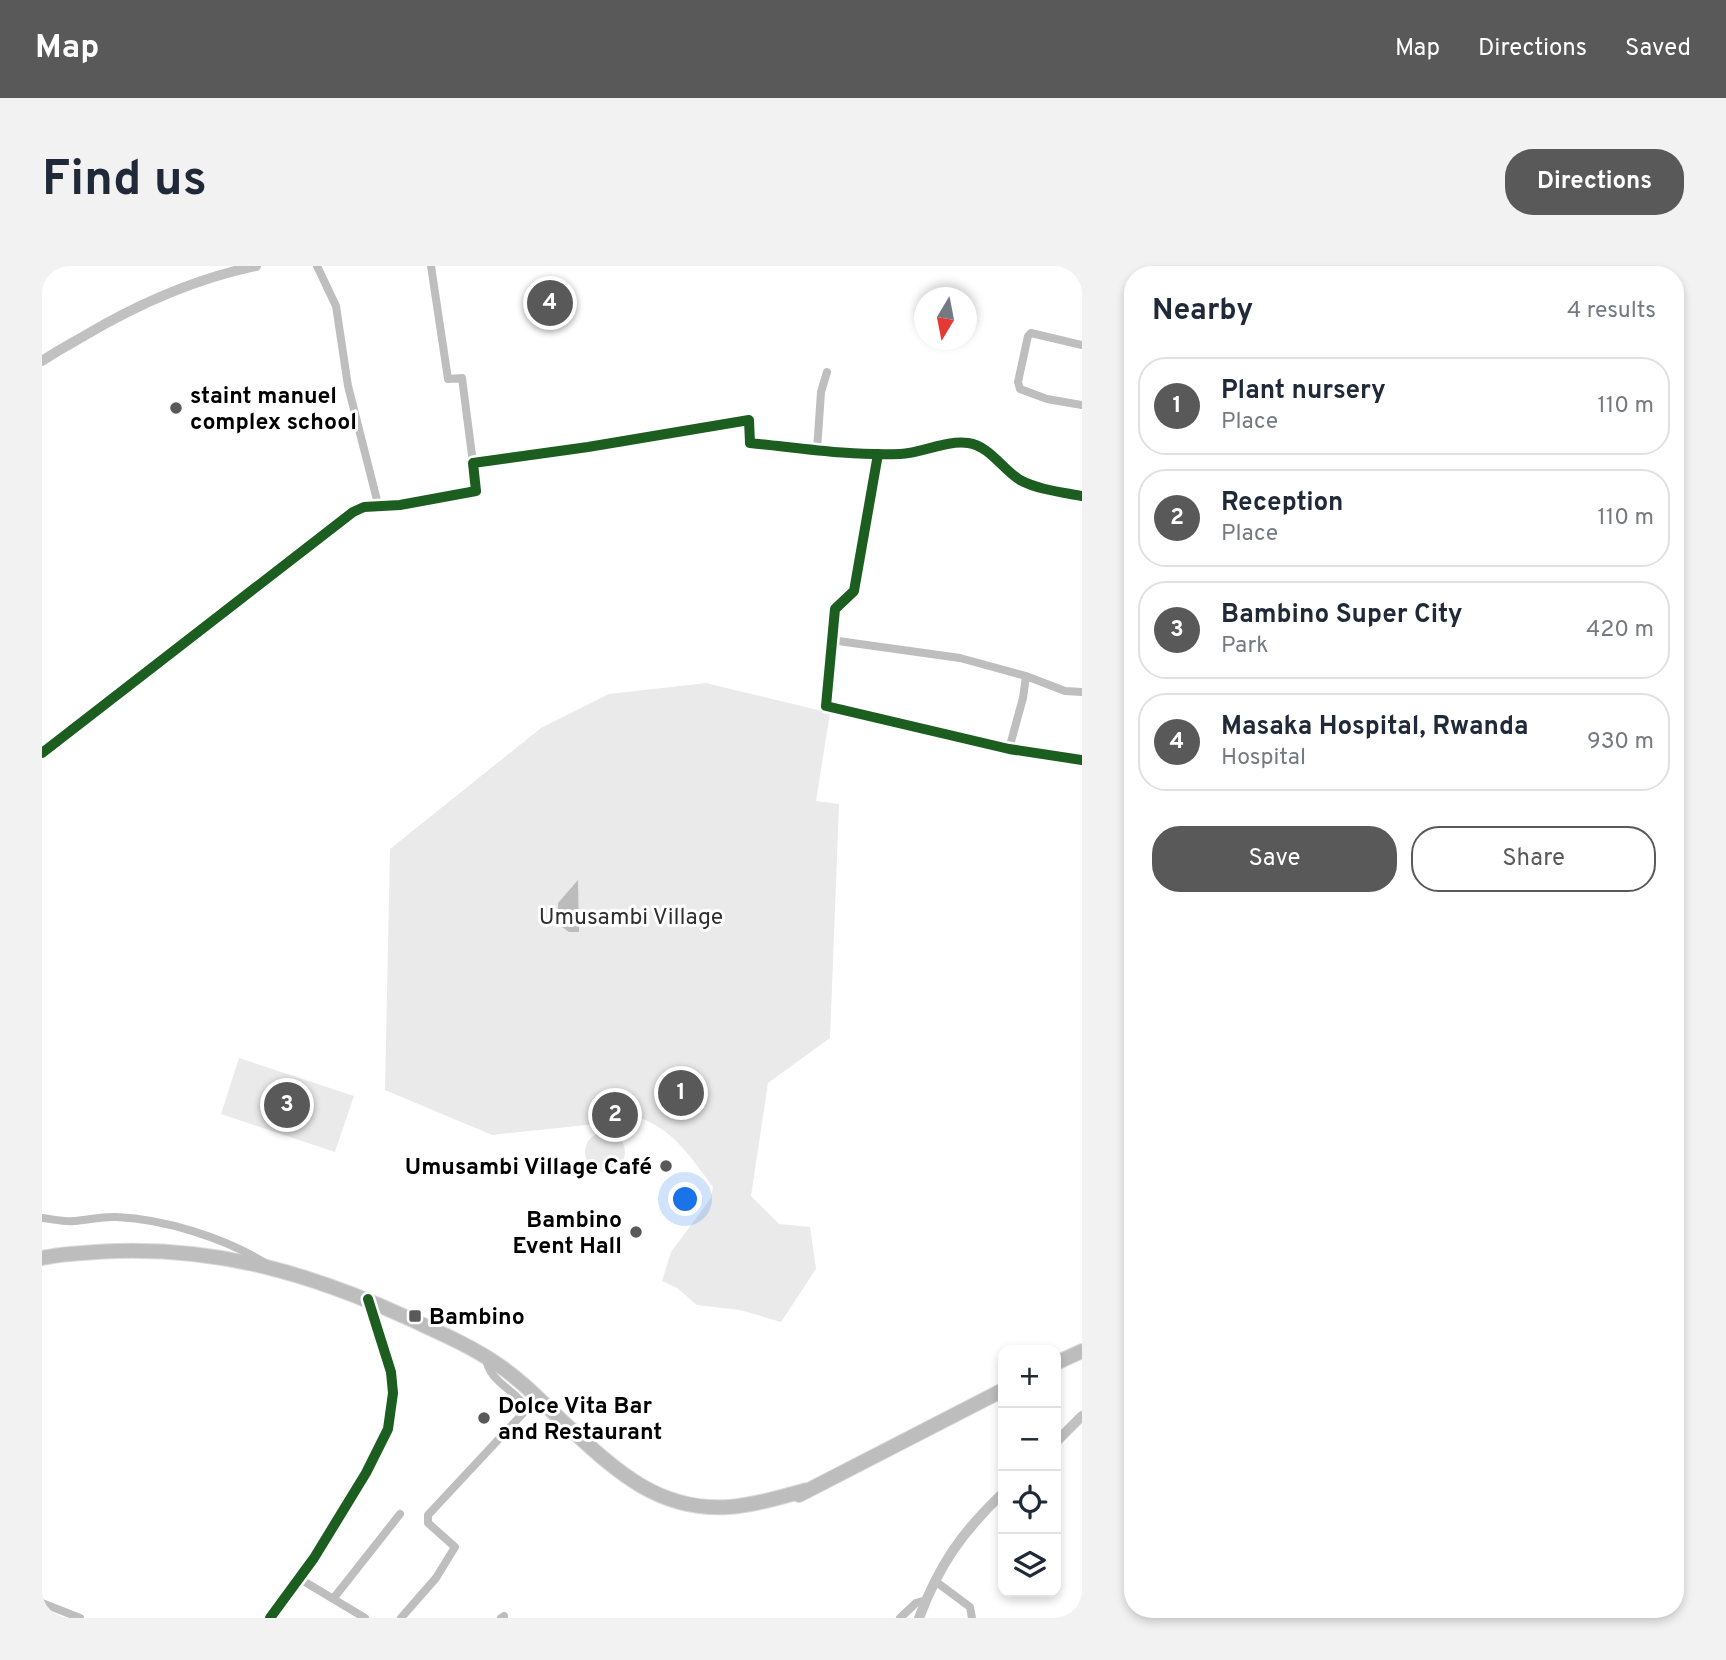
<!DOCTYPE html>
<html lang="en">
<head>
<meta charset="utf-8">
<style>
	body { margin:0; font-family:Overpass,sans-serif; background:#f2f2f3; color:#1f2937 }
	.controls { position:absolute; right:21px; bottom:21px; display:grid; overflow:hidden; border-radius:14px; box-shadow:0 4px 10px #0003 }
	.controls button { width:63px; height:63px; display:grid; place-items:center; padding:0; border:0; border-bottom:2px solid #e0e1e3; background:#fff; color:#1f2937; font:35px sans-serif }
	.compass { position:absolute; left:872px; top:21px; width:63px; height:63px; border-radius:50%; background:#fff; box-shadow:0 4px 10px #0003; rotate:190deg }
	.you { position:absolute; left:644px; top:934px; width:24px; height:24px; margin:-18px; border:5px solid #fff; border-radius:50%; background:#1a73e8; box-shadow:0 0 0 10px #1a73e833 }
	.badge { display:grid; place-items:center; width:46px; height:46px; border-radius:50%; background:#595959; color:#fff; font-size:23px; font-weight:700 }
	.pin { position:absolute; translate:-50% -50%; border:4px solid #fff; box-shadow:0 2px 7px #0006 }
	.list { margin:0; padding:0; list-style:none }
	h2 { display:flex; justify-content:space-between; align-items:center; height:91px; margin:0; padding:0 28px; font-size:30px }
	h2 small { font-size:23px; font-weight:400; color:#747a83 }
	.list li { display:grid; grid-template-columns:46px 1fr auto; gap:21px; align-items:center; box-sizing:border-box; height:98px; margin:0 14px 14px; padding:0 14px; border:2px solid #e0e1e3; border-radius:28px }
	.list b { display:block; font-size:26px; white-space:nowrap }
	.list p { margin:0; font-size:23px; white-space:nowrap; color:#747a83 }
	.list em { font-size:23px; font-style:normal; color:#747a83 }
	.actions { display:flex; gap:14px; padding:21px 28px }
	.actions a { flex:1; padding:16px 0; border:2px solid #595959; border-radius:28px; text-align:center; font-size:24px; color:#595959 }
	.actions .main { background:#595959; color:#fff }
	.icon { flex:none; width:38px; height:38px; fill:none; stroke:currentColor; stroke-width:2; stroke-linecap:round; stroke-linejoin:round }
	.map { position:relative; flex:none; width:1040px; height:1352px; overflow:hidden; border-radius:28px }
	header { display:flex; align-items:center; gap:42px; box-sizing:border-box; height:98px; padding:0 35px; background:#595959; color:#fff }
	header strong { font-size:33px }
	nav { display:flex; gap:38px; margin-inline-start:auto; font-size:24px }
	.intro { display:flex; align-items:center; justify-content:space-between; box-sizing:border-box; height:168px; padding:0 42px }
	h1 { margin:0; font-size:49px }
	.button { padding:18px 32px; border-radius:28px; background:#595959; color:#fff; font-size:24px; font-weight:700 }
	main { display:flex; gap:42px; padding:0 42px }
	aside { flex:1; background:#fff; border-radius:28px; box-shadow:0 4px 10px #0003 }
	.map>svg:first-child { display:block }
	.green { fill:#eaeaea }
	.water { fill:#bcbcbc }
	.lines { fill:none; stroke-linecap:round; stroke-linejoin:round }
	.highway-casing { stroke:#dbdbdb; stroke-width:16 }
	.street { stroke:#bebebe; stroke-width:8 }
	.secondary { stroke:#c1c1c1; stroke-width:10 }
	.highway { stroke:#bdbdbd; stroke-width:14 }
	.cycleway-casing { stroke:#fff; stroke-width:15 }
	.cycleway { stroke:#1b5e20; stroke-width:10 }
	.poi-dot { fill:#595959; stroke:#fff; stroke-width:2.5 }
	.labels { text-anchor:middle; stroke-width:6; stroke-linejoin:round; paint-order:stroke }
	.poi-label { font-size:23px; font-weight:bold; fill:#000; stroke:#fff; text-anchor:start }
	.park-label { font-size:23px; fill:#2f2f2f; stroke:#fff }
</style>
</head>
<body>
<header>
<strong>Map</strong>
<nav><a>Map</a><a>Directions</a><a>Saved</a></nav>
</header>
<div class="intro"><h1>Find us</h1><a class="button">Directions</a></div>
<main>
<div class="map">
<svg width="1040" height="1352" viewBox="0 0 1040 1352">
	<rect width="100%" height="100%" fill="#fff"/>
	<path class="green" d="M 664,417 L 788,447 L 774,535 L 797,538 L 788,772 L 726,817 L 709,930 L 737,958 L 768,961 L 774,1003 L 739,1056 L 698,1044 L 655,1039 L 635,1022 L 620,1015 L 629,986 L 669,932 L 671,921 C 651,894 633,866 601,853 L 450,869 L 343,824 L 348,583 L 499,462 L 567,428 Z
		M 197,792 L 312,830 L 293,886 L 179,848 Z
		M543 886a20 20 0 1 1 40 0a20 20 0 1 1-40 0Z"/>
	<path class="water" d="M 536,614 L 537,666 L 527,666 L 520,661 L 516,647 L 516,637 Z"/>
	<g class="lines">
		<defs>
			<path id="highway" d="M 0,992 C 24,987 49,986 74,985 C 180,982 270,1008 366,1052 C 396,1066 427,1079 455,1098 C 479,1114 498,1134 519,1154 C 569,1200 613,1246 687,1241 C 713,1239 739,1231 765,1224
				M 1014,1097 L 1040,1085
				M 757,1229 L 961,1124"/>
		</defs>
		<use href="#highway" class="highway-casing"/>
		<path class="street" d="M 275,0 L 294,40 L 306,120 L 337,242
			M 389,0 L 406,113 L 420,112 L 431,197
			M 1040,79 L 989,67 L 986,70 L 976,116 L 978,123 L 1005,133 L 1040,139
			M 775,184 L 779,126 L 785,106
			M 836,188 L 812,325 L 793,343 L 784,440 L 967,483 L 1040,494
			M 789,374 L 918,392 L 984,410 L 1023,425 L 1040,426
			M 967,483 L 981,432 L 984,410
			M 0,487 L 311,246 L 322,241 L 358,239 L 434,225 L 431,197 L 546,181 L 707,154 L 708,177 C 758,182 808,190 858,188 C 880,187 904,174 926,177 C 948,180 960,203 978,214 C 997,224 1019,226 1040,230
			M 0,952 C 10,953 22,956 32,955 C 47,954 60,950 75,951 C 122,953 183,972 223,997
			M 258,1313 L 323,1352
			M 893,1315 L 928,1341 L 930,1352
			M 291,1333 L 358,1248
			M 0,1337 L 38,1352
			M 228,1352 L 272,1292 L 324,1207 L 346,1163 L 351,1127 L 349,1106 L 326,1033
			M 359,1352 L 394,1312 L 413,1281 L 386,1257 L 386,1249 L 485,1143 C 474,1123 446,1117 444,1091
			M 459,1352 L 462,1350
			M 858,1352 L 874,1337 L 884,1334"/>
		<path class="secondary" d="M 0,95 C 13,86 28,78 42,70 C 96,38 152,13 214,0
			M 1014,1176 L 1040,1150
			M 877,1352 C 897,1299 920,1266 961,1227"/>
		<use href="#highway" class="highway"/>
		<defs>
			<path id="cycleway" d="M 836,188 L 812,325 L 793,343 L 784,440 L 967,483 L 1040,494
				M 0,487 L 311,246 L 322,241 L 358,239 L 434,225 L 431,197 L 546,181 L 707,154 L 708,177 C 758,182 808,190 858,188 C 880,187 904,174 926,177 C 948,180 960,203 978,214 C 997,224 1019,226 1040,230
				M 228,1352 L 272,1292 L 324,1207 L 346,1163 L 351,1127 L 349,1106 L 326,1033"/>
		</defs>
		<use href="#cycleway" class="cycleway-casing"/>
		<use href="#cycleway" class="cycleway"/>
	</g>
	<g class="poi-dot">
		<circle cx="134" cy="142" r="7"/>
		<circle cx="624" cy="900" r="7"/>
		<circle cx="594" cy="966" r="7"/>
		<rect x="366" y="1043" width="14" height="14" rx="3.5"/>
		<circle cx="442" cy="1152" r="7"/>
	</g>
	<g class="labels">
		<g class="poi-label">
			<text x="148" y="137">staint manuel<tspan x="148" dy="26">complex school</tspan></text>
			<text x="610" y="908" text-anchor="end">Umusambi Village Café</text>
			<text x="580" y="961" text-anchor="end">Bambino<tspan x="580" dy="26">Event Hall</tspan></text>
			<text x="387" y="1058">Bambino</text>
			<text x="456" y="1147">Dolce Vita Bar<tspan x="456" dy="26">and Restaurant</tspan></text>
		</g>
		<g class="park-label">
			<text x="589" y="658">Umusambi Village</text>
		</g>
	</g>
</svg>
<div class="controls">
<button>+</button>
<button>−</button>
<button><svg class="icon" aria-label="locate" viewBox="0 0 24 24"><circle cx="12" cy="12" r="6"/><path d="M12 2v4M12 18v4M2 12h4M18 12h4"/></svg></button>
<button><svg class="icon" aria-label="layers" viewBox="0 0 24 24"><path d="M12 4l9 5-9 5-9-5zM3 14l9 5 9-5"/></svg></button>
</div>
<svg class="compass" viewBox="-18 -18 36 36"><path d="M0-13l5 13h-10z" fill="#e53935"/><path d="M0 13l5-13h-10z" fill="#747a83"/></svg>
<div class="you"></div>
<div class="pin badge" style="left:639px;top:827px">1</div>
<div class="pin badge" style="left:573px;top:849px">2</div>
<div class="pin badge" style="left:245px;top:839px">3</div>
<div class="pin badge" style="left:508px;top:37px">4</div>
</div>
<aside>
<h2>Nearby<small>4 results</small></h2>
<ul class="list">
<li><span class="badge">1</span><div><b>Plant nursery</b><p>Place</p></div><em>110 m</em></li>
<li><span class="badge">2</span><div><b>Reception</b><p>Place</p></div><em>110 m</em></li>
<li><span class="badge">3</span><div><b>Bambino Super City</b><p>Park</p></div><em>420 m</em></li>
<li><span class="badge">4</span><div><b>Masaka Hospital, Rwanda</b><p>Hospital</p></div><em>930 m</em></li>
</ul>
<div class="actions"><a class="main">Save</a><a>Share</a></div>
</aside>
</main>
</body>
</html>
